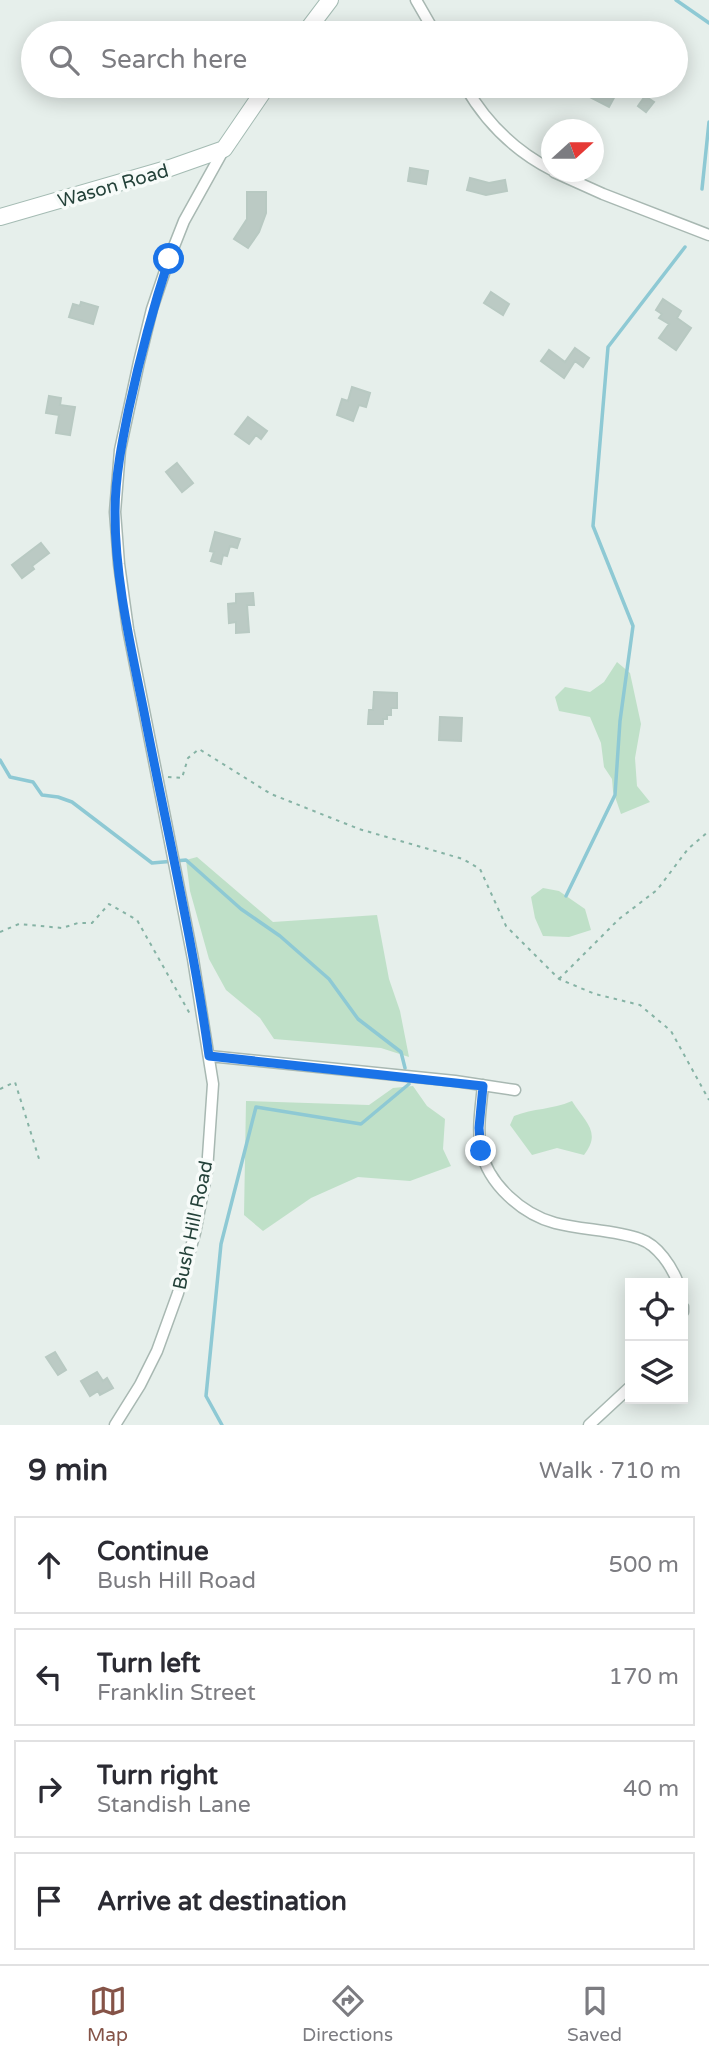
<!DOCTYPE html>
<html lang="en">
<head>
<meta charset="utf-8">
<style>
	body { margin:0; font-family:"Varela Round",sans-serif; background:#f7f7f7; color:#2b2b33 }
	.controls { position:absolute; right:21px; bottom:21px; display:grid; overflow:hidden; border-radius:0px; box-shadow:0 4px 18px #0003 }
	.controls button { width:63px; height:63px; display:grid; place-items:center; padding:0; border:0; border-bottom:2px solid #e1e1e2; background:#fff; color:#2b2b33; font:35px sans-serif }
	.compass { position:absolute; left:541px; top:119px; width:63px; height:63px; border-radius:50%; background:#fff; box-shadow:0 4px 18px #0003; rotate:69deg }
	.stop { position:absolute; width:21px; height:21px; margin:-16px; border:5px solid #1a73e8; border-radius:50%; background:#fff }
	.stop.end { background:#1a73e8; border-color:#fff; box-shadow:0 2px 7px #0008 }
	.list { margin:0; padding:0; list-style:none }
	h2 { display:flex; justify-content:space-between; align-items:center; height:91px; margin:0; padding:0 28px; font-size:30px }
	h2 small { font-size:23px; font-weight:400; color:#7c7c81 }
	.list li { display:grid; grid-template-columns:46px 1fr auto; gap:21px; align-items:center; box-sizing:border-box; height:98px; margin:0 14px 14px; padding:0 14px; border:2px solid #e1e1e2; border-radius:0px }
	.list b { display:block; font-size:26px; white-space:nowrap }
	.list p { margin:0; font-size:23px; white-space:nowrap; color:#7c7c81 }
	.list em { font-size:23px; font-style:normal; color:#7c7c81 }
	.icon { flex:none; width:38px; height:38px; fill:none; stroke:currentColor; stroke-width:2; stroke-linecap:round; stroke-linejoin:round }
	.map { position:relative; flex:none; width:709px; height:1425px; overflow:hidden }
	.search { position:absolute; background:#fff; box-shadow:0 4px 18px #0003; left:21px; right:21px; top:21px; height:77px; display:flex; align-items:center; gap:18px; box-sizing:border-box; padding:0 24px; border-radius:38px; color:#7c7c81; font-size:26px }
	.sheet { height:539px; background:#fff }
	nav { display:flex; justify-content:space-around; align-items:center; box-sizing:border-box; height:98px; border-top:2px solid #e1e1e2; background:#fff; font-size:19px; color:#7c7c81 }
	nav a { display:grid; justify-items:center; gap:4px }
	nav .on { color:#855347 }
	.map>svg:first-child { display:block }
	.green { fill:#bfe0c8 }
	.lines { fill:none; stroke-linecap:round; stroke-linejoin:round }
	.stream { stroke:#8ec9d4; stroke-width:3.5 }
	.building { fill:#bbcac4; stroke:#b8c9c2; stroke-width:2 }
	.street-casing { stroke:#a8b8b2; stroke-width:13 }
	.secondary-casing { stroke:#a4bbb3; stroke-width:18 }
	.path { stroke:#86b3a5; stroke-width:2; stroke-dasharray:3.5 5; stroke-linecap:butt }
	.street { stroke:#fff; stroke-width:10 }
	.secondary { stroke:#fff; stroke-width:16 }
	.route { stroke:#1a73e8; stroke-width:9 }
	.labels { text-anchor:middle; stroke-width:7; stroke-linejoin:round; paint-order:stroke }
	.street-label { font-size:19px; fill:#24423a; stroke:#f7fbf9 }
</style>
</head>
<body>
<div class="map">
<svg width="709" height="1425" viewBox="0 0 709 1425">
	<rect width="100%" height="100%" fill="#e6efeb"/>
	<path class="green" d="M 617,662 L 630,673 L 641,724 L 635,758 L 637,786 L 650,802 L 621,814 L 613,791 L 612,779 L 604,767 L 601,743 L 590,717 L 559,711 L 555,697 L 565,687 L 590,692 L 604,682 Z
		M 197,857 L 273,922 L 377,915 L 389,979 L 400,1011 L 409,1057 L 381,1048 L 274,1039 L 260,1018 L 226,990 L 209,959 L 190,891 L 186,860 Z
		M 543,888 L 559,891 L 585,909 L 591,930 L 569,937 L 543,936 L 535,918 L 531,897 Z
		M 413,1086 L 427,1106 L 445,1119 L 443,1149 L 451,1166 L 410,1181 L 358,1177 L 311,1198 L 263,1231 L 244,1215 L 246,1101 L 369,1105 L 393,1088 Z
		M 572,1101 C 585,1122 602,1132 584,1155 L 557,1148 L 532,1155 L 510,1125 L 514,1116 C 534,1108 551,1110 572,1101 Z"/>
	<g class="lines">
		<path class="stream" d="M 676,0 L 709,23
			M 702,189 L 709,122
			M 0,760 L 10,777 L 33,782 L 42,795 L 58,797 L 72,802 L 152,863 L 186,860 L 241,909 L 280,936 L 329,979 L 358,1019 L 401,1052 L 405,1068
			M 566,896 L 615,795 L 620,721 L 633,626 L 593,526 L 608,347 L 685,247
			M 222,1425 L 206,1396 L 221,1244 L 256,1107 L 361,1124 L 409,1084"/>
	</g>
	<path class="building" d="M 590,86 L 597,86 L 615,96 L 609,107 L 586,95 Z
		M 645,96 L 654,102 L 646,112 L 638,106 Z
		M 410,168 L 428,171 L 426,184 L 408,181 Z
		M 470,178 L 489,183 L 505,180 L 507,191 L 486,195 L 467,190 Z
		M 247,192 L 266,192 L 266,213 L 259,232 L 248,248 L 234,239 L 247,219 Z
		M 491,292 L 509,304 L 503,315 L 484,303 Z
		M 663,299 L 681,311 L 677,318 L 691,328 L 676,350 L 659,338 L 669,324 L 659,318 L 662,314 L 656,310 Z
		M 81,302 L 98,307 L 93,324 L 69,317 L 73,304 L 80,306 Z
		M 575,348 L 589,358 L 583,367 L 575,361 L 564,378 L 541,361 L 549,350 L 565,362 Z
		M 352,387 L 370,393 L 366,407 L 359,405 L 353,421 L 337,415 L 342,399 L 348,401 Z
		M 49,396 L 61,398 L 60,405 L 75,407 L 70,435 L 56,433 L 59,415 L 46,413 Z
		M 248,417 L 267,431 L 261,439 L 256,435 L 249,444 L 235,434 Z
		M 177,463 L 193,483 L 182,492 L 166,472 Z
		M 215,532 L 240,539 L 237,548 L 230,546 L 227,556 L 223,555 L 221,564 L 211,561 L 214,552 L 210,551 Z
		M 41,543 L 49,553 L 32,566 L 34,569 L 22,578 L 12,565 Z
		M 253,593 L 254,605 L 247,605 L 249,632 L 236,633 L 236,622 L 229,623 L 228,604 L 236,603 L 236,594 Z
		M 374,692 L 397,693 L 397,708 L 391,708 L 391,715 L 387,715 L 387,719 L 383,719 L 383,724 L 368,724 L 369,710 L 373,710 Z
		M 440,717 L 462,718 L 461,741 L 439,740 Z
		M 55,1352 L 66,1370 L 58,1375 L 46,1357 Z
		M 97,1372 L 103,1381 L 107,1378 L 113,1388 L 100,1395 L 98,1391 L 90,1396 L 81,1381 Z"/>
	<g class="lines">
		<defs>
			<path id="street" d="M 416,0 L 435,33
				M 465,86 C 485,121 515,151 552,170
				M 554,172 L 603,194 L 709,235
				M 209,1056 L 455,1081 L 515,1090
				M 483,1085 C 481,1107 477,1129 481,1150 C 488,1184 522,1214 555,1223 C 581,1230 616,1230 640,1239 C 658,1245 672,1267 678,1283
				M 683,1307 L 683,1312
				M 115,1425 L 140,1385 L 157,1351 L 178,1293 L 195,1233 L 207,1171 L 213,1084 L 193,959 L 128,629 L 119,564 L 115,512 L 120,450 L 139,362 L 152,309 L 169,259 L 184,221 L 224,149
				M 589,1425 L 630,1387"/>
			<path id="secondary" d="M 305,33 L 330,0
				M 0,217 L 170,168 L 224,149 L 267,86"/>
		</defs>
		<use href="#street" class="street-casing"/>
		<use href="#secondary" class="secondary-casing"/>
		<path class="path" d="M 168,777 L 182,778 L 188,758 L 199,749 L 271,794 L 359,829 L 463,859 L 480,869 L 506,926 L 559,979 L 595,994 L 640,1005 L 671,1031 L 709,1100
			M 0,932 L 19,924 L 62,928 L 78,923 L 92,923 L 109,904 L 137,920 L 190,1014
			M 559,979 L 619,919 L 657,890 L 688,849 L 709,831
			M 0,1089 L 15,1082 L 40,1162"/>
		<use href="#street" class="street"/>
		<use href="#secondary" class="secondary"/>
	</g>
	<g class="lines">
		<path class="route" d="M 169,259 C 153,308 140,357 129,408 C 122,442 115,477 115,513 C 115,580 131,647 144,712 C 166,826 193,941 209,1056 L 483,1086 L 479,1128 L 481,1151"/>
	</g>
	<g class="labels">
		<g class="street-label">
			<text transform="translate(113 185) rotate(-16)" y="7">Wason Road</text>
			<text transform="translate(192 1225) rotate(-78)" y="7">Bush Hill Road</text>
		</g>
	</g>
</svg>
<div class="controls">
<button><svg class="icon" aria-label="locate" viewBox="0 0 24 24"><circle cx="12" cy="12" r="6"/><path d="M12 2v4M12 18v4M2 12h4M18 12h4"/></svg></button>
<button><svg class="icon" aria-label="layers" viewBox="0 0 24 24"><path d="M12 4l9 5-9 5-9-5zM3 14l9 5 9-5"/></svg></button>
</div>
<svg class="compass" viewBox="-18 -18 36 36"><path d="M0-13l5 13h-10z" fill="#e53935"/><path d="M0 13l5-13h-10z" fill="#7c7c81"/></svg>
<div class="stop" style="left:169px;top:259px"></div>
<div class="stop end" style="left:481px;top:1151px"></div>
<div class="search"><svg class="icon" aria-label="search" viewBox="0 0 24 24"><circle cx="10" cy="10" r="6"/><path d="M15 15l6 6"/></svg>Search here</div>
</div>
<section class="sheet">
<h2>9 min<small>Walk · 710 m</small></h2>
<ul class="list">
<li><svg class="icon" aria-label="ahead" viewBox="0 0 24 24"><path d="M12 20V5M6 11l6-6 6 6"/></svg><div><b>Continue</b><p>Bush Hill Road</p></div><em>500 m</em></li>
<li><svg class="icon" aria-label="left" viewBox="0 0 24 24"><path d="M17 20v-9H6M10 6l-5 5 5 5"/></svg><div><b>Turn left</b><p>Franklin Street</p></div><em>170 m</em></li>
<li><svg class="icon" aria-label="right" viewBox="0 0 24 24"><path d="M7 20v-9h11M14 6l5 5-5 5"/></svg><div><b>Turn right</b><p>Standish Lane</p></div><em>40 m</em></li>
<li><svg class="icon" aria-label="arrive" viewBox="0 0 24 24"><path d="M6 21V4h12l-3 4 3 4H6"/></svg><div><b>Arrive at destination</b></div></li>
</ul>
</section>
<nav>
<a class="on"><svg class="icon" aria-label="map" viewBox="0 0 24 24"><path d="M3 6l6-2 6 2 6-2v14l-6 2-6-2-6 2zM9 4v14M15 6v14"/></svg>Map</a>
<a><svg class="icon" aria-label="directions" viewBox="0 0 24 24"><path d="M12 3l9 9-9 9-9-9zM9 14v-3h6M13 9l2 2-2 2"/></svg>Directions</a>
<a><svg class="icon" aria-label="saved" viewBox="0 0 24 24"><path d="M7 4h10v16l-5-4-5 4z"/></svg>Saved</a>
</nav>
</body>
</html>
